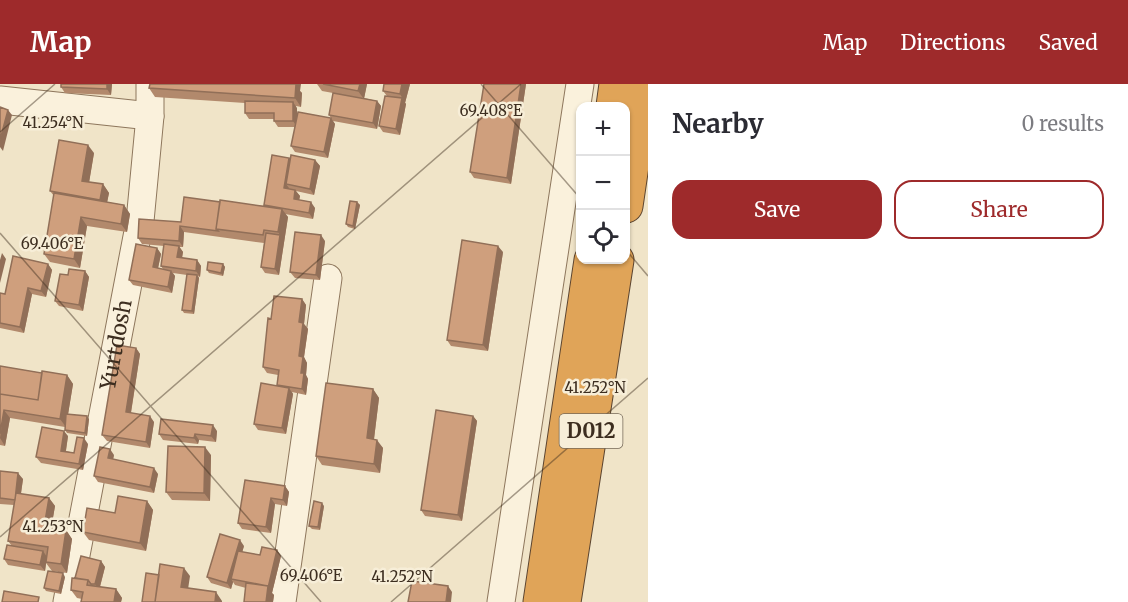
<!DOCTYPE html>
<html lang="en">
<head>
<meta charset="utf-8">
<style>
	body { margin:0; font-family:Merriweather,serif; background:#f7f7f7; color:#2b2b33 }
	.controls { position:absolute; right:18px; top:18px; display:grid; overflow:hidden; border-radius:12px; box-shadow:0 2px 4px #0004 }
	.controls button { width:54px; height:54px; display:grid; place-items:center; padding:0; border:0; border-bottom:2px solid #e1e1e2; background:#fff; color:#2b2b33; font:30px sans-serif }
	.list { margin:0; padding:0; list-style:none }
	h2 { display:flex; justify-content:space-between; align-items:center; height:78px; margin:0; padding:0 24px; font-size:26px }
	h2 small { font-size:20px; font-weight:400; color:#7c7c81 }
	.actions { display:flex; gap:12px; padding:18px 24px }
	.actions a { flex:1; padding:14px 0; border:2px solid #9e2a2b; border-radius:18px; text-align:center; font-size:21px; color:#9e2a2b }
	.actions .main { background:#9e2a2b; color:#fff }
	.icon { flex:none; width:33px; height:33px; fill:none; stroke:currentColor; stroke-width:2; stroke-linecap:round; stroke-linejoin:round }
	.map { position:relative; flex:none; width:648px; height:518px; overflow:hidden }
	header { display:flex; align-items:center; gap:36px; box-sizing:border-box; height:84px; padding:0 30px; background:#9e2a2b; color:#fff }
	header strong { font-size:28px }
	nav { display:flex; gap:33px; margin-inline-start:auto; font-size:21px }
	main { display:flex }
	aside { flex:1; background:#fff }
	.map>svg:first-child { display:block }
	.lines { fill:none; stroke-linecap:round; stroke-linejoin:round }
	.minor-casing { stroke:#8d765c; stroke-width:29 }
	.highway-casing { stroke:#5b4430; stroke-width:35 }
	.minor { stroke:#faf1dc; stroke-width:27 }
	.highway { stroke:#e0a458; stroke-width:33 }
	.wall { fill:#b2896c }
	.shaded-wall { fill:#916f58 }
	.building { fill:#cf9f7d; stroke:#916f58; stroke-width:1.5 }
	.ticks { fill:none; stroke:#3d2e20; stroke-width:1.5; stroke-opacity:0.45 }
	.labels { text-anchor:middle; stroke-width:5; stroke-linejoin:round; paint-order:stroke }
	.shield { fill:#f7eed8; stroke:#756857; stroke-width:1.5 }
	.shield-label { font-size:20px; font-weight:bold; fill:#3d2e20 }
	.street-label { font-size:21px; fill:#3d2e20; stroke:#f7eed8 }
	.ticks-label { font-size:15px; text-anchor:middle; fill:#3d2e20; stroke:#f7eed8; stroke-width:5; stroke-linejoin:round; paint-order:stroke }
</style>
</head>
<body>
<header>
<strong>Map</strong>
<nav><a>Map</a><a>Directions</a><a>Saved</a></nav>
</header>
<main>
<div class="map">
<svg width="648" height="518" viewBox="0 0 648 518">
	<rect width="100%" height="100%" fill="#f0e4c8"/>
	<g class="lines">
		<defs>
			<g id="minor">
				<path d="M 0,16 L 150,32"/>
				<path id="s1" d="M 67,518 L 140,137 L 150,32 L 150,0"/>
				<path d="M 282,518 L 328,194"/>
				<path d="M 501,518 L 580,0"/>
			</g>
			<path id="highway" d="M 613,22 L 616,0
				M 626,122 L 644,0
				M 540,518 L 591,176
				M 564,518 L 617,176"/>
		</defs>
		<use href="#minor" class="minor-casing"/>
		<use href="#highway" class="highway-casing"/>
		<use href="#minor" class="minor"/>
		<use href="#highway" class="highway"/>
	</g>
	<path class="wall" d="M 112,0 L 111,11 L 65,9 L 61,3 Z
		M 317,0 L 367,0 L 364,14 L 377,17 L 381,22 L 377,45 L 333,37 L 329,31 L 333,9 L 322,7 Z
		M 410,0 L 405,19 L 404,18 L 406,20 L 400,51 L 383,48 L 379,42 L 387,12 L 383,7 Z
		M 484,0 L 526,0 L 511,100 L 474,94 L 470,88 Z
		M 149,4 L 300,7 L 302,9 L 301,23 L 296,22 L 297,33 L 331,34 L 335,40 L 328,74 L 295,68 L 291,62 L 295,43 L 278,43 L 274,37 L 274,35 L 249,35 L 245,29 L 245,19 L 155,13 Z
		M 94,69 L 89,98 L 103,100 L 109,109 L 107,118 L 124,121 L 130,130 L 127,148 L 87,142 L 80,184 L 50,178 L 44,170 L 54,112 L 50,107 Z
		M 289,74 L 290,76 L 315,76 L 320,82 L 314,111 L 296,107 L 300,112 L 299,116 L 315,124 L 313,135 L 285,130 L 288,133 L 279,191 L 265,189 L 261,183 L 264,159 L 184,148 L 183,163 L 179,163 L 183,168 L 182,174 L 197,176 L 201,182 L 200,193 L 198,192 L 199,194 L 194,230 L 184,229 L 182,226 L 187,191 L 173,189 L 175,192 L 172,209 L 133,201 L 129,196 L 157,164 L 161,170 L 158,184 L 163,185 L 161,182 L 164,162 L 142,160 L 138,154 L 181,138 L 220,118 L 265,122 L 264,121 Z
		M 357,118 L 360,121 L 355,145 L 348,143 L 346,140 Z
		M 325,157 L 320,196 L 295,194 L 290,188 Z
		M 503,168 L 488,267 L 451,262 L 447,256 Z
		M 48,180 L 52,186 L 46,213 L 32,210 L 24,249 L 0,244 L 0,209 L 5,210 Z
		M 223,180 L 225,183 L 223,192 L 209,189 L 207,186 Z
		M 85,187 L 89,193 L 83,227 L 59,222 L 55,217 L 68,191 Z
		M 302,215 L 306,221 L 304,240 L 308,245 L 304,273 L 307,279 L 306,291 L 308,295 L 306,311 L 292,308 L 293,310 L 286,350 L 258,346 L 254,340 L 278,302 L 277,301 L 278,291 L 267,289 L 263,283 L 271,235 Z
		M 136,264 L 140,270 L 131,329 L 154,338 L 150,364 L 107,357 L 102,351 Z
		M 0,282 L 42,289 L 67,291 L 73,300 L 68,330 L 89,335 L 87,352 L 67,349 L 65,346 L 65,343 L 10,334 L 5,362 L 0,361 Z
		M 373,305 L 379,314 L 374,355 L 383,364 L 380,389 L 322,381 L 316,372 Z
		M 473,332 L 477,337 L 462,437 L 425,432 L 421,426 Z
		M 217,347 L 216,358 L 199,356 L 198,360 L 163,356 L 159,350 Z
		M 68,352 L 66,367 L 74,369 L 88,360 L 83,386 L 41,379 L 36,373 Z
		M 114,371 L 113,375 L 158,390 L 154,409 L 98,398 L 94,392 Z
		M 211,371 L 210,417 L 172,416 L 166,408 Z
		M 0,387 L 23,395 L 21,410 L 49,414 L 55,422 L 51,444 L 66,446 L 72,455 L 67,489 L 52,487 L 46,479 L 45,487 L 8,481 L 4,475 L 12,462 L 8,457 L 14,421 L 0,420 Z
		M 285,402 L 289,408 L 287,422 L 275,420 L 271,449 L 242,445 L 238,439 Z
		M 147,417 L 153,426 L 146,467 L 89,456 L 83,448 L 115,429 Z
		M 324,422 L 320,446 L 312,445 L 309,442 Z
		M 244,462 L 242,468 L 260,471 L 277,466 L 281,472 L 272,509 L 274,511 L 273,518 L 244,518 L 246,504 L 235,501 L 233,498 L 231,505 L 211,499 L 207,493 Z
		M 101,477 L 105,483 L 100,503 L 116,505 L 122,514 L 121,518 L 81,518 L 82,515 L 77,514 L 71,506 L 75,494 Z
		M 65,493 L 61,510 L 46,507 L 44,504 Z"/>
	<path class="shaded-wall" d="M 107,0 L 112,0 L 111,11 L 107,5 Z
		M 296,0 L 301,0 L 300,7 L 302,9 L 301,23 L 295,14 Z
		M 360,0 L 367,0 L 364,15 L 358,7 Z
		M 402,0 L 410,0 L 405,19 L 400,10 Z
		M 521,0 L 526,0 L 511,100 L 507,94 Z
		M 402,14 L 406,20 L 400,51 L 396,45 Z
		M 377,17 L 381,22 L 377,45 L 373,39 Z
		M 293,18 L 297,24 L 297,43 L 293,37 Z
		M 8,26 L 12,31 L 3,67 L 0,63 L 0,56 Z
		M 331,34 L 335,40 L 328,74 L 324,68 Z
		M 88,61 L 94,69 L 88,105 L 82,97 Z
		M 289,74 L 293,80 L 286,100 L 289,104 L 288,110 L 284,104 Z
		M 315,76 L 320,82 L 314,111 L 310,105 Z
		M 103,100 L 109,109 L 106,124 L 100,116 Z
		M 295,106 L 300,112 L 298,121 L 294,115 Z
		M 311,118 L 315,124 L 313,135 L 309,129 Z
		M 357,118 L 360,121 L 355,145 L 353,142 Z
		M 124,121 L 130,130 L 127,148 L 121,140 Z
		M 282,125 L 288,133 L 279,191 L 275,185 L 280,151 L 278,148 Z
		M 81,133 L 87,142 L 80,184 L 74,175 Z
		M 180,142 L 184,148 L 183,163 L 179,157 Z
		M 321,151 L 325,157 L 320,196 L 316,191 Z
		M 179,162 L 183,168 L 181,179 L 177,173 Z
		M 498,162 L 503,168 L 488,267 L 483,261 Z
		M 157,164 L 161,170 L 157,189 L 153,183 Z
		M 2,169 L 6,175 L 0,199 L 0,176 Z
		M 197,176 L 201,182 L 200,193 L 196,187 Z
		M 48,180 L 52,186 L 46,213 L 41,207 Z
		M 223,180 L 225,183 L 223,192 L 221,189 Z
		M 85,187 L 89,193 L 83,227 L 79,221 Z
		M 171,187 L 175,192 L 172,209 L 168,203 Z
		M 197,191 L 199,194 L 194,230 L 192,227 Z
		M 28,204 L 32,210 L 24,249 L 20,243 Z
		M 302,215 L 306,221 L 304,240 L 308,245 L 304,273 L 307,279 L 306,291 L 308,295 L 306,311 L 302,305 L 299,272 L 299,238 Z
		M 136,264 L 140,270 L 130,334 L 126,328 Z
		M 67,291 L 73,300 L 66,343 L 60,335 Z
		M 289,304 L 293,310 L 286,350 L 282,344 Z
		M 373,305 L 379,314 L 373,363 L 367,354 Z
		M 4,326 L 10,334 L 5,362 L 0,354 Z
		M 87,332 L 89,335 L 87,352 L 85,349 Z
		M 150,332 L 154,338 L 150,364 L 146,358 Z
		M 473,332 L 477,337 L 462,437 L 458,431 Z
		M 213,341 L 217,347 L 216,358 L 211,352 Z
		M 64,347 L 68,352 L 65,372 L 61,367 Z
		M 195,350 L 199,356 L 198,360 L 194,354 Z
		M 84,354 L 88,360 L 83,386 L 79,380 Z
		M 377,356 L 383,364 L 380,389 L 374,380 Z
		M 205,363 L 211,371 L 210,417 L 204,409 Z
		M 110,365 L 114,371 L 112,380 L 108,374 Z
		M 154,384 L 158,390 L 154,409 L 150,403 Z
		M 18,389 L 23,395 L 19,422 L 15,416 Z
		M 285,402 L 289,408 L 287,422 L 283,416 Z
		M 49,414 L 55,422 L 50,452 L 44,443 Z
		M 271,414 L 275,420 L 271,449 L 266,443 Z
		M 147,417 L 153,426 L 146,467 L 140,459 Z
		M 322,419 L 324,422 L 320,446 L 318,443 Z
		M 66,446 L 72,455 L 67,489 L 61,480 Z
		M 240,456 L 244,462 L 234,496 L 231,495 L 233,498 L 231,505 L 227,499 Z
		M 277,466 L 281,472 L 272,509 L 274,511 L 273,518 L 266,518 L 268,502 Z
		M 43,467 L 47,473 L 45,487 L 40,481 Z
		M 101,477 L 105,483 L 99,506 L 95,500 Z
		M 184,484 L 190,492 L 187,512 L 181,503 Z
		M 63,489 L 65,493 L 61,510 L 59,507 Z
		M 448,502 L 452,508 L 451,518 L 446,518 Z
		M 116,505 L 122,514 L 121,518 L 114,518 Z
		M 216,508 L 222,517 L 222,518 L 215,518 Z"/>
	<path class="building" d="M 61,0 L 107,0 L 107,5 L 61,3 Z
		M 150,0 L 296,0 L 295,14 L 149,4 Z
		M 323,0 L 360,0 L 358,7 Z
		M 384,0 L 402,0 L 400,10 L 383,7 Z
		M 484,0 L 521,0 L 507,94 L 470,88 Z
		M 333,9 L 377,17 L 373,39 L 329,31 Z
		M 385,12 L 402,14 L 396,45 L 379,42 Z
		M 245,17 L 293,18 L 293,37 L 274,37 L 274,29 L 245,29 Z
		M 0,23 L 8,26 L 0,56 Z
		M 298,28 L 331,34 L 324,68 L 291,62 Z
		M 59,56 L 88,61 L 82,97 L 103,100 L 100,116 L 50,107 Z
		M 272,71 L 289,74 L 284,104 L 295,106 L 294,115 L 311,118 L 309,129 L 264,121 Z
		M 291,71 L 315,76 L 310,105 L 286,100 Z
		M 54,109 L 124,121 L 121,140 L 81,133 L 74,175 L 44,170 Z
		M 184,113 L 220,118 L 216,145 L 218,147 L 180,142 L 179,157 L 138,154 L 139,135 L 181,138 Z
		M 220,116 L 282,125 L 278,148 L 264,146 L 263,151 L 216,145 Z
		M 350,117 L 357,118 L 353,142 L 346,140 Z
		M 295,148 L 321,151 L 316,191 L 290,188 Z
		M 266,149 L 280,151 L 275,185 L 261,183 Z
		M 462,156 L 498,162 L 483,261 L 447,256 Z
		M 136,160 L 157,164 L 153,183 L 171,187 L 168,203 L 129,196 Z
		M 164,160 L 179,162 L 177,173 L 197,176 L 196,187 L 161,182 Z
		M 13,172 L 48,180 L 41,207 L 28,204 L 20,243 L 0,239 L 0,209 L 5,210 Z
		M 208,178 L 223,180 L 221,189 L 207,186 Z
		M 69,185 L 85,187 L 79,221 L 55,217 L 60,190 L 68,191 Z
		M 187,190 L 197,191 L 192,227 L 182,226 Z
		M 274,212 L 302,215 L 299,238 L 303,239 L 299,272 L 303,273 L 301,289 L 304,289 L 302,305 L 277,301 L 279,286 L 263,283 L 268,234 L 271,235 Z
		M 117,261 L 136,264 L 126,328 L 150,332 L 146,358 L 102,351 Z
		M 0,282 L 42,289 L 38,316 L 0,310 Z
		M 42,287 L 67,291 L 60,335 L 4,326 L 0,350 L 0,310 L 38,316 Z
		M 261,299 L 289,304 L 282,344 L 254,340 Z
		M 326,299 L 373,305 L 367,354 L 377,356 L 374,380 L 316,372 Z
		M 436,326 L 473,332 L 458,431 L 421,426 Z
		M 66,330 L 87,332 L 85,349 L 65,346 Z
		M 161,335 L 213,341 L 211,352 L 195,350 L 194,354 L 159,350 Z
		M 42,343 L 64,347 L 61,367 L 74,369 L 77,353 L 84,354 L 79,380 L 36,373 Z
		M 168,362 L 205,363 L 204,409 L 166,408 Z
		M 100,363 L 110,365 L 108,374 L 154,384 L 150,403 L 94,392 Z
		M 0,387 L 18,389 L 15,416 L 0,414 Z
		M 245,396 L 285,402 L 283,416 L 271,414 L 266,443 L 238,439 Z
		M 16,409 L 49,414 L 44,443 L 66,446 L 61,480 L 46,478 L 48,463 L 8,457 Z
		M 118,412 L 147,417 L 140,459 L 83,448 L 87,424 L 115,429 Z
		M 314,417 L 322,419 L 318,443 L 309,442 Z
		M 220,450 L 240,456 L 227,499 L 207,493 Z
		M 7,461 L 43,467 L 40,481 L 4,475 Z
		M 262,463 L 277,466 L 268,504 L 268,502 L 231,495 L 238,467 L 260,471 Z
		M 81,472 L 101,477 L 95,500 L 91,500 L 88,496 L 75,494 Z
		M 160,480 L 184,484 L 181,503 L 216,508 L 215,518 L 155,518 Z
		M 48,487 L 63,489 L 59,507 L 44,504 Z
		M 146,489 L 159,491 L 155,518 L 142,518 Z
		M 72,494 L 88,496 L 87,501 L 116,505 L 114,518 L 81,518 L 83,508 L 71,506 Z
		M 412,497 L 448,502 L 446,518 L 408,518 Z
		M 246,499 L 268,502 L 266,518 L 244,518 Z
		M 4,507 L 39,513 L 38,518 L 2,518 Z"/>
	<path class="ticks" d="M 481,0 L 580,114M 0,48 L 55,0M 0,149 L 321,518M 626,166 L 648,192M 0,453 L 521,0M 391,518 L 648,294"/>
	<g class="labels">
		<rect class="shield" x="559.5" y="330" width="63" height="34" rx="4.5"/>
		<g class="shield-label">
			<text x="591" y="354">D012</text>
		</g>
		<g class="street-label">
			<text dy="7" stroke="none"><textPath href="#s1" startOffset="262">Yurtdosh</textPath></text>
		</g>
	</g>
	<g class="ticks-label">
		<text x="491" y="32">69.408°E</text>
		<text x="53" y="44">41.254°N</text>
		<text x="52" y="165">69.406°E</text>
		<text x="595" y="309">41.252°N</text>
		<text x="53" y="448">41.253°N</text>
		<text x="311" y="497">69.406°E</text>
		<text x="402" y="498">41.252°N</text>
	</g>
</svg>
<div class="controls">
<button>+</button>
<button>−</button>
<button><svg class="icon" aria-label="locate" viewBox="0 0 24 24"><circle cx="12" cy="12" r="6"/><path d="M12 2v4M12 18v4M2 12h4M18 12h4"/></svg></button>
</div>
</div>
<aside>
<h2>Nearby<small>0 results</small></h2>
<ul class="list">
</ul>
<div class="actions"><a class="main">Save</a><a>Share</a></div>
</aside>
</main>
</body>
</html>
